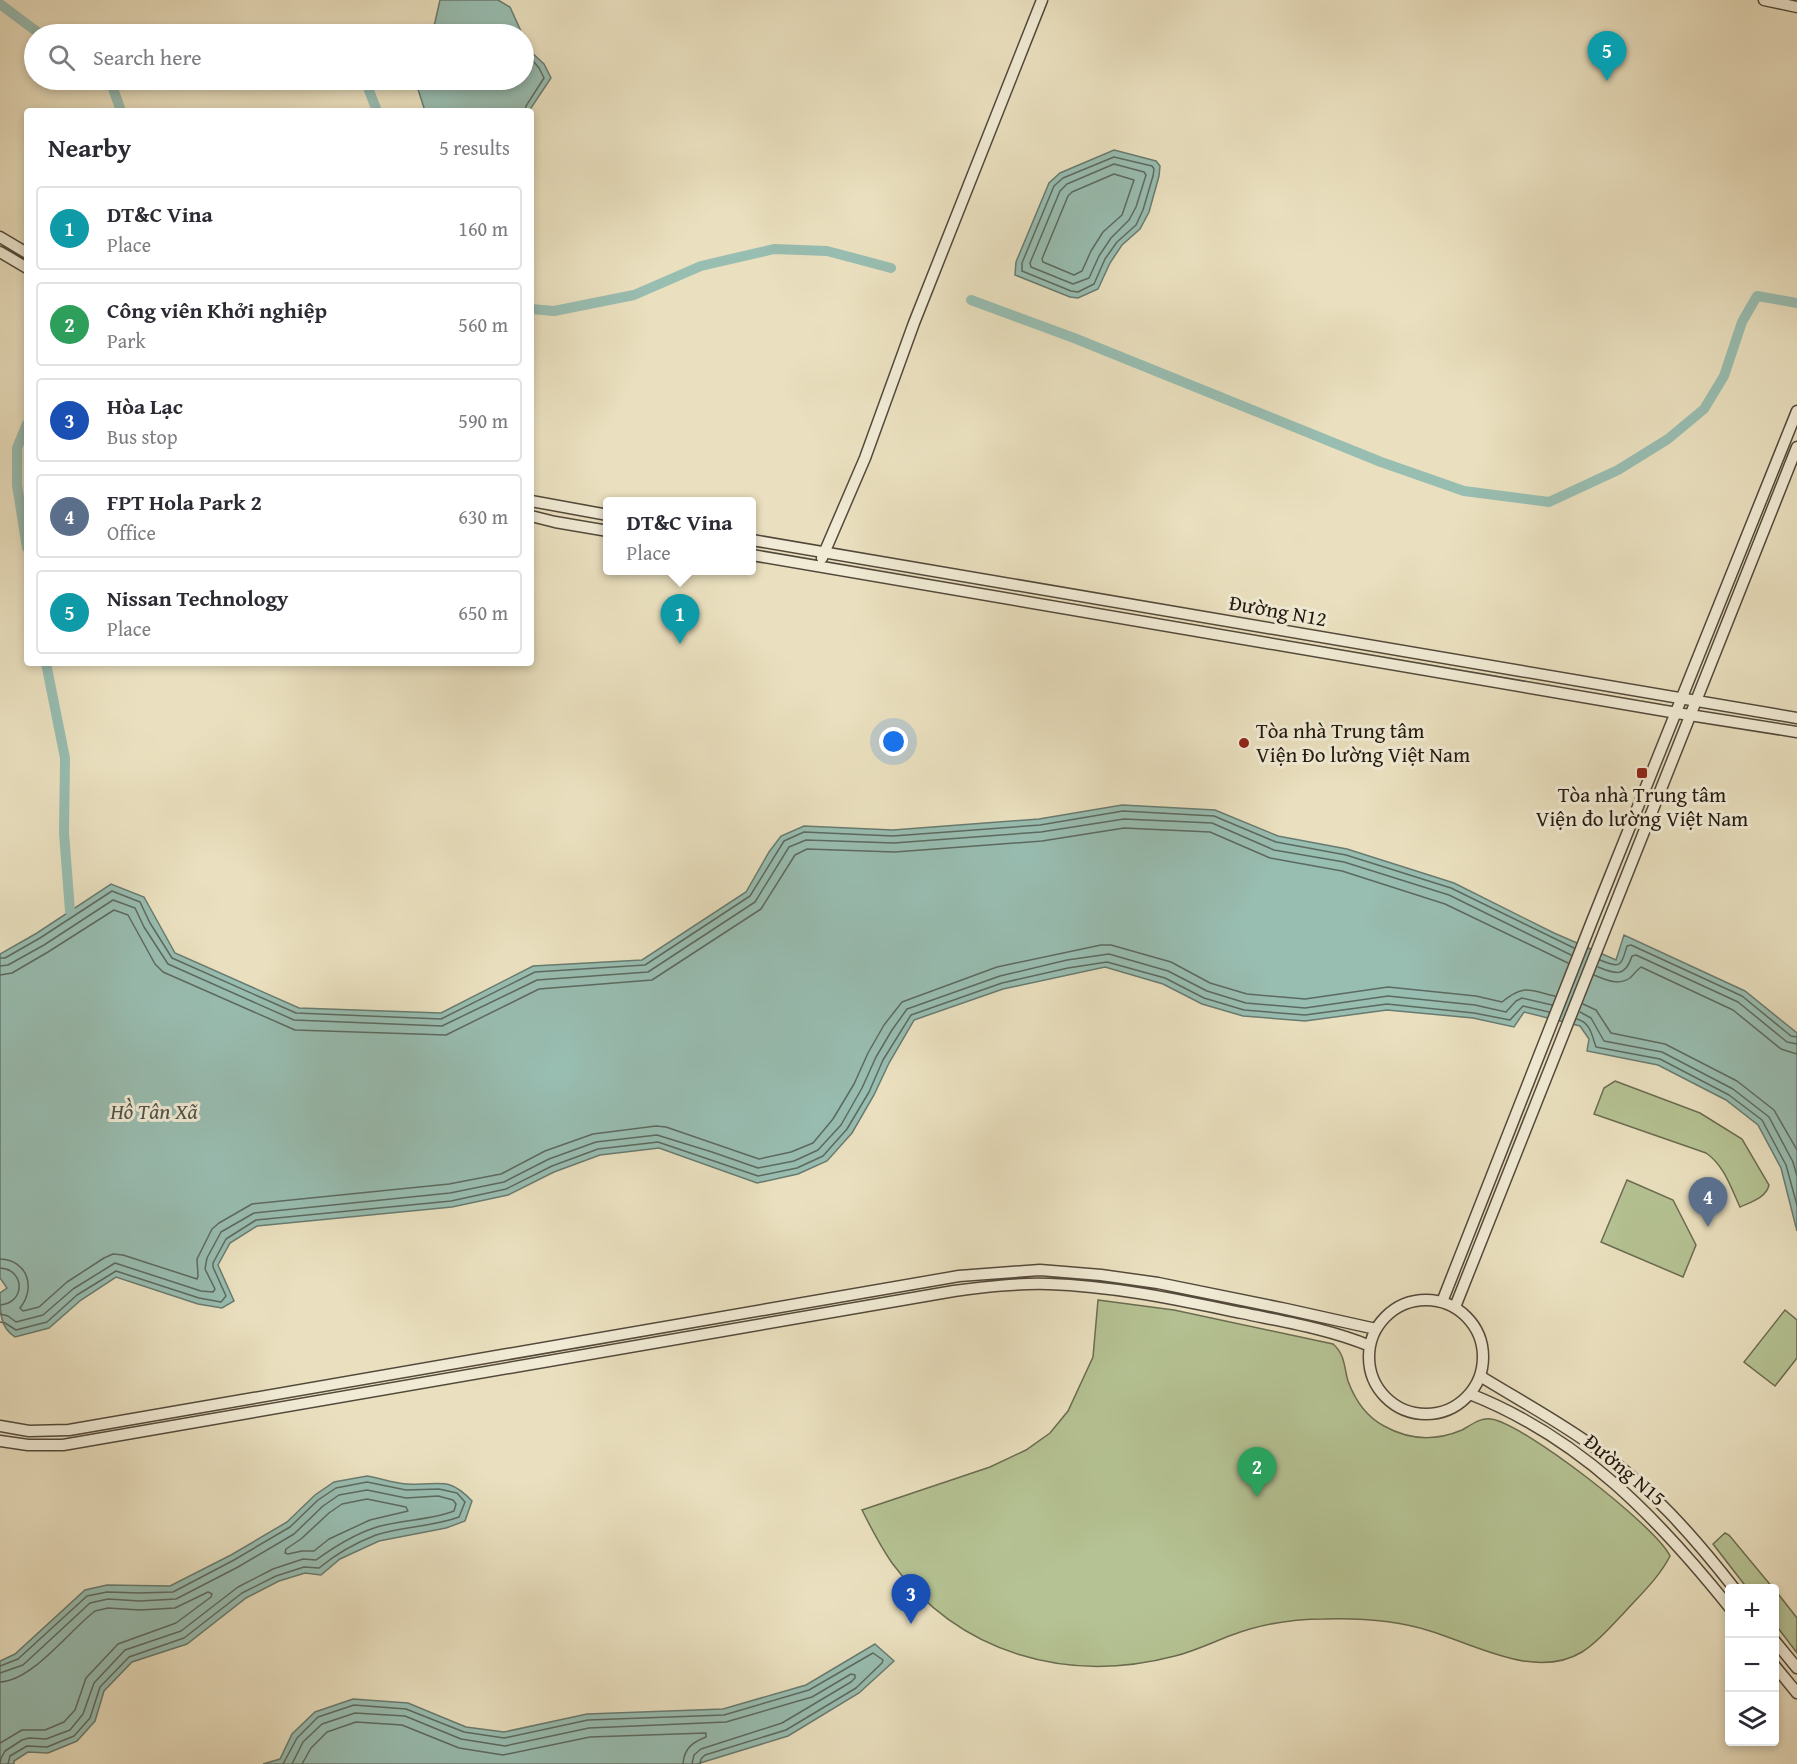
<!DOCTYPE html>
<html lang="en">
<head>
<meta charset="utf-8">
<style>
	body { margin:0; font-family:"Gentium Book Plus",serif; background:#f7f7f7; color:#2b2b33 }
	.controls { position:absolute; right:18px; bottom:18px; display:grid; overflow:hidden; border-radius:6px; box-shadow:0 3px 9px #0003 }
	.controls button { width:54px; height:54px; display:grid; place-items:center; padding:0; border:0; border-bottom:2px solid #e1e1e2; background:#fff; color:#2b2b33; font:30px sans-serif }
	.you { position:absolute; left:894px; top:742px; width:21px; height:21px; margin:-15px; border:4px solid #fff; border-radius:50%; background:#1a73e8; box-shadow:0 0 0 9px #1a73e833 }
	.badge { display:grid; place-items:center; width:39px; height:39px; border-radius:50%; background:#8f2418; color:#fff; font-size:20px; font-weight:700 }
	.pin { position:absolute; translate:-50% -50px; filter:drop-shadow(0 2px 3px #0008) }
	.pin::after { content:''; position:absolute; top:32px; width:21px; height:18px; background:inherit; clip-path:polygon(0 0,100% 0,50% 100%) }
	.popup { position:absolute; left:603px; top:497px; width:153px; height:78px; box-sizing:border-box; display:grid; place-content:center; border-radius:6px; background:#fff; filter:drop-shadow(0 2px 4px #0005); font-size:20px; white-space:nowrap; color:#7c7c81 }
	.popup b { font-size:22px; color:#2b2b33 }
	.popup::after { content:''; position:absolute; left:50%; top:100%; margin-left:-12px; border:12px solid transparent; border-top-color:#fff }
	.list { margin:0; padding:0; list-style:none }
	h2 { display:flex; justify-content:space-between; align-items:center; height:78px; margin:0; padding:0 24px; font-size:26px }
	h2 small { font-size:20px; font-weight:400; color:#7c7c81 }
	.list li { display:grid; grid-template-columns:39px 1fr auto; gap:18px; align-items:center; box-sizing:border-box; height:84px; margin:0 12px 12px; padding:0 12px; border:2px solid #e1e1e2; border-radius:6px }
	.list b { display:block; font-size:22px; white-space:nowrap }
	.list p { margin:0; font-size:20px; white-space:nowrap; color:#7c7c81 }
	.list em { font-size:20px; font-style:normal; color:#7c7c81 }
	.icon { flex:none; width:33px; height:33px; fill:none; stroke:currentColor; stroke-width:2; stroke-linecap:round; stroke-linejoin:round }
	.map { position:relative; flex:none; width:1797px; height:1764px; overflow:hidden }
	.search { position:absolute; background:#fff; box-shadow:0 3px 9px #0003; left:24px; top:24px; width:510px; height:66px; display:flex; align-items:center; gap:15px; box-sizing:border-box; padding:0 21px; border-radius:33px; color:#7c7c81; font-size:22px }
	.panel { position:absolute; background:#fff; box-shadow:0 3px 9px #0003; left:24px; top:108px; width:510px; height:558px; border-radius:6px }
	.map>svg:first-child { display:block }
	.green { fill:#b5c293; stroke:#6b6c51; stroke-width:1.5 }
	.water { fill:#98bdb1; stroke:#687b70; stroke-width:1.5 }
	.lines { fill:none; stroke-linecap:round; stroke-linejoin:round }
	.shore { stroke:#5c6a60; stroke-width:1.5 }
	.canal { stroke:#98bdb1; stroke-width:10 }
	.minor-casing { stroke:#53493b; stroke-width:13 }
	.minor { stroke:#f1ebd5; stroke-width:10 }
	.poi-dot { fill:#8f2418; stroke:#f1ebd5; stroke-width:2 }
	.labels { text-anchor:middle; stroke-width:6; stroke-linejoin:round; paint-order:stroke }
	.street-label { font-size:21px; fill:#21170f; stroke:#f1ebd5 }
	.poi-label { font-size:21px; fill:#21170f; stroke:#f1ebd5; text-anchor:start }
	.water-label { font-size:22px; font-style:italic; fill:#4b5148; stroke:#f1ebd5 }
</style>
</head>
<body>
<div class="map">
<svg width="1797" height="1764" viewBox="0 0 1797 1764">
	<rect width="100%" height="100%" fill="#eae0bf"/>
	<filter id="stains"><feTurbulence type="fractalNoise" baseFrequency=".00333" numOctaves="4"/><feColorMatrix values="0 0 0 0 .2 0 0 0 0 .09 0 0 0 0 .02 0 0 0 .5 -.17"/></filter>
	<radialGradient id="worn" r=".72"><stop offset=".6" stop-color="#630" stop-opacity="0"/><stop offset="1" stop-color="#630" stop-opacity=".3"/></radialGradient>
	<path class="green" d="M 1615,1081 L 1700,1113 L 1742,1139 L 1769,1185 C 1766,1198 1751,1202 1740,1207 C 1731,1188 1724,1165 1706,1153 L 1594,1114 L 1604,1088 Z
		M 1627,1180 L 1673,1200 L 1696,1245 L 1683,1277 L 1601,1242 Z
		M 1098,1300 L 1174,1310 L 1333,1344 C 1345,1354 1344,1367 1348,1381 C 1355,1400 1367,1417 1384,1426 C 1409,1440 1436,1441 1462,1430 C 1471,1425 1481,1417 1491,1419 C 1523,1423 1656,1526 1670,1556 C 1659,1578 1639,1596 1623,1614 C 1610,1627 1598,1642 1582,1652 C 1536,1680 1476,1645 1430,1631 C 1396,1620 1360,1618 1324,1619 C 1294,1619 1261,1624 1232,1635 C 1213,1642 1195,1651 1175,1656 C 1068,1684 960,1655 892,1563 C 881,1547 871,1528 862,1510 L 990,1467 L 1026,1450 L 1050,1433 L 1068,1411 L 1093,1357 Z
		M 1785,1310 L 1797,1320 L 1797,1358 L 1775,1386 L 1744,1362 Z
		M 1725,1533 L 1729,1535 L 1773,1588 L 1747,1588 L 1713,1544 Z
		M 1775,1590 L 1797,1618 L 1797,1653 L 1775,1624 Z"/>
	<path class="water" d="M 440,0 L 498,0 L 510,7 L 530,51 L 544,64 L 551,78 L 529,111 L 425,111 L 415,80 L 524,80 L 524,34 L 431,34 L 435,22 Z
		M 1114,150 L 1156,161 L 1160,166 L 1159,176 L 1149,212 L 1140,229 L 1122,245 L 1110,263 L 1098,289 L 1078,298 L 1070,297 L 1015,275 L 1016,262 L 1049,183 L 1060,173 Z
		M 1122,805 L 1215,810 L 1278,836 L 1347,849 L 1454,883 L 1554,933 L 1616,960 L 1624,935 L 1745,991 L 1797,1033 L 1797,1231 L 1781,1168 L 1758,1125 L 1726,1100 L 1658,1065 L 1587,1051 L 1589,1039 L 1580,1026 L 1524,1012 L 1514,1027 L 1473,1018 L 1387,1010 L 1305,1021 L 1243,1016 L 1202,1004 L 1163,984 L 1105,967 L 1003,989 L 914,1020 L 889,1063 L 874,1095 L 852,1133 L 827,1161 L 798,1174 L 757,1183 L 659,1148 L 600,1155 L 554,1172 L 508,1195 L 452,1207 L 257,1226 L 230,1243 L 218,1265 L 234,1301 L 222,1308 L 198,1304 L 116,1277 L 81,1300 L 49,1328 L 15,1337 C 0,1327 0,1313 0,1293 L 7,1288 L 0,1278 L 0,954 L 37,933 L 111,884 L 144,897 L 175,953 L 299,1008 L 441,1013 L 533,966 L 642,960 L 746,892 L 769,852 L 781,836 L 804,826 L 893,830 L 1039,819 Z
		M 367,1476 C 380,1478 395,1484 408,1484 C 439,1486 448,1475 472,1501 L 465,1521 L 446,1528 L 379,1541 L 340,1559 L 321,1575 L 305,1573 L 279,1581 L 246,1598 L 187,1644 L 132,1662 L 104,1691 L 95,1721 L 77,1741 L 48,1753 L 28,1752 L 14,1761 L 14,1764 L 0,1764 L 0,1661 L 15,1654 L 85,1590 L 107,1585 L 170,1586 L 231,1555 L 287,1522 L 315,1495 L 334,1482 Z
		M 875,1644 L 894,1661 L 859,1693 L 788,1736 L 697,1764 L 263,1764 L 280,1759 L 292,1734 L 315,1712 L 353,1699 L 408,1703 L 466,1727 L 504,1732 L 587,1714 L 723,1709 L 806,1685 Z"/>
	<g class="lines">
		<path class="shore" d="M 524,50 L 539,68 L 544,78 L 526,106 L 525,111
			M 1114,157 L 1152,166 L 1154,169 L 1153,176 L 1143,210 L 1136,225 L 1117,242 L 1105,259 L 1094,284 L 1078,292 L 1071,291 L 1022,271 L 1022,263 L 1054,186 L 1063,178 Z
			M 1114,164 L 1144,172 L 1146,175 L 1136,207 L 1129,220 L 1111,238 L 1099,256 L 1089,278 L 1073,284 L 1031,267 L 1030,263 L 1060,191 L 1067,184 Z
			M 1114,174 L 1134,180 L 1122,215 L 1103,232 L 1091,251 L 1082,271 L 1074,275 L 1043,262 L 1042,259 L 1068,196 L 1072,192 Z
			M 0,958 L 5,958 L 40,938 L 112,891 L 140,902 L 150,923 L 172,958 L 296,1013 L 441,1019 L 535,972 L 645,965 L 750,896 L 784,841 L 804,832 L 893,836 L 1040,825 L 1123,811 L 1214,816 L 1276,842 L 1346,855 L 1451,888 L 1574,948
			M 1600,960 C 1621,969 1621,966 1627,946 L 1631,945 L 1742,996 L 1791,1036 L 1797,1037
			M 0,966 L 8,965 L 44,945 L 113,900 L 135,908 L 144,927 L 168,964 L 294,1020 L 442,1026 L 537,980 L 648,972 L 755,902 L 789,847 L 806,840 L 894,843 L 1041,832 L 1124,819 L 1212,823 L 1274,850 L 1344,862 L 1449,895 L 1571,955
			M 1598,967 C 1615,974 1625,978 1632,956 L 1636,955 L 1738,1002 L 1787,1042 L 1797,1044
			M 0,975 L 12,973 L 48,952 L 114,910 L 128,915 L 155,964 L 163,972 L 295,1030 L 446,1035 L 539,989 L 652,980 L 761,909 L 795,855 L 807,849 L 895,852 L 1042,841 L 1124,828 L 1210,832 L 1270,858 L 1342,871 L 1445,904 L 1568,963
			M 1594,975 C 1606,980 1618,986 1630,978 C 1634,974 1637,970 1641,967 L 1733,1010 L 1781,1049 L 1797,1054
			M 1583,1004 L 1596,1010 L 1611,1033 L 1665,1044 L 1737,1081 L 1774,1110 L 1797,1150
			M 1580,1012 L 1591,1018 L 1604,1041 L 1662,1052 L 1733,1089 L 1769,1117 L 1793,1162 L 1797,1176
			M 1577,1019 C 1591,1023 1592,1036 1596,1047 L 1660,1059 L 1729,1095 L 1762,1120 L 1786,1165 L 1797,1205
			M 0,1259 C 28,1260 36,1288 20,1308 L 23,1311 L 39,1307 L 67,1282 L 104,1258 L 113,1254 L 123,1255 L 197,1279 L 198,1276 L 197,1259 L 212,1229 L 219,1223 L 252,1204 L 449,1184 L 501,1174 L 545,1151 L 593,1134 L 656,1126 L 666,1127 L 759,1159 L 791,1152 L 813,1143 L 833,1119 L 854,1084 L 868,1053 L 884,1025 L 902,1002 L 997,967 L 1101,945 L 1111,945 L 1171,962 L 1210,983 L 1247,994 L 1305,999 L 1388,987 L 1476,996 L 1502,1002 C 1524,984 1529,990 1555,996
			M 0,1268 C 25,1269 26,1303 0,1305
			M 0,1314 L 8,1316 L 16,1322 L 43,1315 L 73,1289 L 115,1263 L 201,1291 L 213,1292 L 215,1289 L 205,1269 L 207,1258 L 221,1232 L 254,1213 L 450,1193 L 504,1182 L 549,1159 L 596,1142 L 657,1135 L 712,1152 L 758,1168 L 794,1161 L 818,1150 L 841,1125 L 862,1088 L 876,1057 L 892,1030 L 907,1009 L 1000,976 L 1067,960 L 1109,954 L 1168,971 L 1207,991 L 1246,1003 L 1305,1008 L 1388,996 L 1475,1005 L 1506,1012 L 1516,1001 L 1522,998 L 1552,1005
			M 0,1322 L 5,1323 L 16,1330 L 47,1322 L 77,1295 L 116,1271 L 199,1298 L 221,1302 L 226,1296 L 213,1267 L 213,1263 L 226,1239 L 256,1220 L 451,1201 L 506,1189 L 552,1166 L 598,1149 L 658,1142 L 758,1176 L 797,1168 L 823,1156 L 847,1129 L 869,1092 L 883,1060 L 911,1015 L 1002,983 L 1068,968 L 1107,962 L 1165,978 L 1204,998 L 1244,1010 L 1305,1015 L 1387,1004 L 1474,1013 L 1510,1020 L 1523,1006 L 1549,1012
			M 367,1499 L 406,1507 L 408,1511 L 370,1520 L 329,1539 L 314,1551 L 302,1551 L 288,1554 L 285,1553 L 286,1549 L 301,1539 L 329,1513 L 342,1504 Z
			M 0,1666 L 18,1659 L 87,1596 L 107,1592 L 140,1593 L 173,1592 L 234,1560 L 290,1527 L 318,1500 L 336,1488 L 367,1482 L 406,1490 L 439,1489 L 457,1493 L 465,1502 L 459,1517 C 432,1527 403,1526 376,1535 C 355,1543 336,1554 319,1568 L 304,1567 L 276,1576 L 242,1593 L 184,1638 L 129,1657 L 100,1687 L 90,1718 L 74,1736 L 47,1747 L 27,1746 L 10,1756 L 8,1764
			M 0,1673 L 23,1665 L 90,1603 L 108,1599 L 140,1601 L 176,1599 L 238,1567 L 294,1534 L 323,1506 L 339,1495 L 367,1490 L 406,1498 L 438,1496 L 453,1500 L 456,1504 L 454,1511 C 429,1521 400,1519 374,1528 C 353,1535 334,1547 316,1560 L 303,1559 L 273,1569 L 238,1587 L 181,1631 L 125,1650 L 94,1683 L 83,1714 L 70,1730 L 46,1739 L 29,1738 L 22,1740 L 5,1751 L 1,1758 L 0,1764
			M 0,1682 C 32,1681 69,1631 95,1611 L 108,1608 L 140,1610 L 175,1608 L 208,1592 L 212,1594 L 211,1597 L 176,1623 L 118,1644 L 86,1678 L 75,1710 L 64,1722 L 45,1730 L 22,1730 L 0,1743
			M 283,1764 L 297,1738 L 318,1717 L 354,1705 L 406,1709 L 464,1732 L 504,1738 L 588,1720 L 724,1715 L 809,1690 L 873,1653 L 883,1660 L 882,1663 L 856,1688 L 786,1730 L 705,1755 L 701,1759 L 700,1764
			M 292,1764 L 303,1742 L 322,1724 L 355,1713 L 405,1716 L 461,1739 L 505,1746 L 589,1728 L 726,1722 L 812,1697 L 851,1674 L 855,1675 L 855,1678 L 851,1682 L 782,1723 L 701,1749 L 694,1755 L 692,1764
			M 302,1764 L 311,1748 L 327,1732 L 356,1722 L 402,1725 L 459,1748 L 503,1755 L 590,1737 L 706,1733 L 706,1737 C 693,1742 684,1748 683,1764"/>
		<path class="canal" d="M 0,4 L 40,34
			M 110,80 L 121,111
			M 365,80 L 377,111
			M 971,300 L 1074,338 L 1381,462 L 1464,491 L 1549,502 L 1618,470 L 1668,439 L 1704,409 L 1724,376 L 1742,322 L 1757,296 L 1797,303
			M 531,309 L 554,311 L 634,295 L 701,266 L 774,249 L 827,251 L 891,268
			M 27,424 L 17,448 L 17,485 L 27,548
			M 46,663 L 65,758 L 64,833 L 70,911"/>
		<defs>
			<path id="minor" d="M 1764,0 L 1797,7
				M 0,237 L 27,253
				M 0,252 L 27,268
				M 531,501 L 608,515
				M 531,516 L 555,522 L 608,531
				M 752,540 L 1797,718
				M 752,555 L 1677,713 L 1797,732
				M 822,558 L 865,458 L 914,323 L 1042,0
				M1369 1357a57 57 0 1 1 114 0a57 57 0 1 1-114 0Z
				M 1442,1302 L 1592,921 L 1797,411
				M 1455,1307 L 1797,447
				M 1480,1376 C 1519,1400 1560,1422 1597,1449 C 1650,1487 1694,1537 1734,1588
				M 1470,1394 C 1581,1438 1657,1517 1730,1608
				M 0,1426 L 29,1431 L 69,1430 L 959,1276 L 1040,1270 L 1101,1275 L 1158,1283 L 1286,1309 L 1376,1329
				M 0,1441 L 28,1445 L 63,1445 L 954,1291 C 985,1287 1017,1283 1049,1284 C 1114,1286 1178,1300 1242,1313 C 1285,1322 1329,1329 1370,1346
				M 1774,1640 L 1797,1668
				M 1774,1665 L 1797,1693"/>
		</defs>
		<use href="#minor" class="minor-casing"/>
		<use href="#minor" class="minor"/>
	</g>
	<g class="poi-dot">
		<circle cx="1244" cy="743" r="6"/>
		<rect x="1636" y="767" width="12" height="12" rx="3"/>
	</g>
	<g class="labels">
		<g class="street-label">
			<text transform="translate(1278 611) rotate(10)" y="7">Đường N12</text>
			<text transform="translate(1625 1470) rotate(40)" y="7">Đường N15</text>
		</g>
		<g class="poi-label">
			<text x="1256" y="738">Tòa nhà Trung tâm<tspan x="1256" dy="24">Viện Đo lường Việt Nam</tspan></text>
			<text x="1642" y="802" text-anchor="middle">Tòa nhà Trung tâm<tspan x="1642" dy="24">Viện đo lường Việt Nam</tspan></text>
		</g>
		<g class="water-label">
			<text x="154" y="1119">Hồ Tân Xã</text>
		</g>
	</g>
	<rect width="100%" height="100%" filter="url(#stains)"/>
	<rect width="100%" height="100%" fill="url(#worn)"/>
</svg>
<div class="controls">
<button>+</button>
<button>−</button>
<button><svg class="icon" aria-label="layers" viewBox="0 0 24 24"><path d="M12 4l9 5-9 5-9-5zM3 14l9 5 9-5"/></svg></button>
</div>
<div class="you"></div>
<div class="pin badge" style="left:680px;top:644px;background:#0f9aa8">1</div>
<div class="popup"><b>DT&amp;C Vina</b>Place</div>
<div class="pin badge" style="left:1257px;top:1497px;background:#2e9e5b">2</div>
<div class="pin badge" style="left:911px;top:1624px;background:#1a4fb4">3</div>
<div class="pin badge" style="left:1708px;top:1227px;background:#5c6f8a">4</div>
<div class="pin badge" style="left:1607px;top:81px;background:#0f9aa8">5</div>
<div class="search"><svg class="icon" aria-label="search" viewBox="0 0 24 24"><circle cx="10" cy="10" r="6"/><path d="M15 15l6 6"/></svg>Search here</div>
<section class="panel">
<h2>Nearby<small>5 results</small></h2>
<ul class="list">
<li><span class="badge" style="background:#0f9aa8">1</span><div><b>DT&amp;C Vina</b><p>Place</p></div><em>160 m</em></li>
<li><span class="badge" style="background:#2e9e5b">2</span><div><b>Công viên Khởi nghiệp</b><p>Park</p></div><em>560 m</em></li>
<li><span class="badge" style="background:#1a4fb4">3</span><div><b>Hòa Lạc</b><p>Bus stop</p></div><em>590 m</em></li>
<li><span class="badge" style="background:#5c6f8a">4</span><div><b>FPT Hola Park 2</b><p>Office</p></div><em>630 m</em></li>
<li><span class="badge" style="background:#0f9aa8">5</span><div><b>Nissan Technology</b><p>Place</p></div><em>650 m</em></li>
</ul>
</section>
</div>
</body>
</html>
